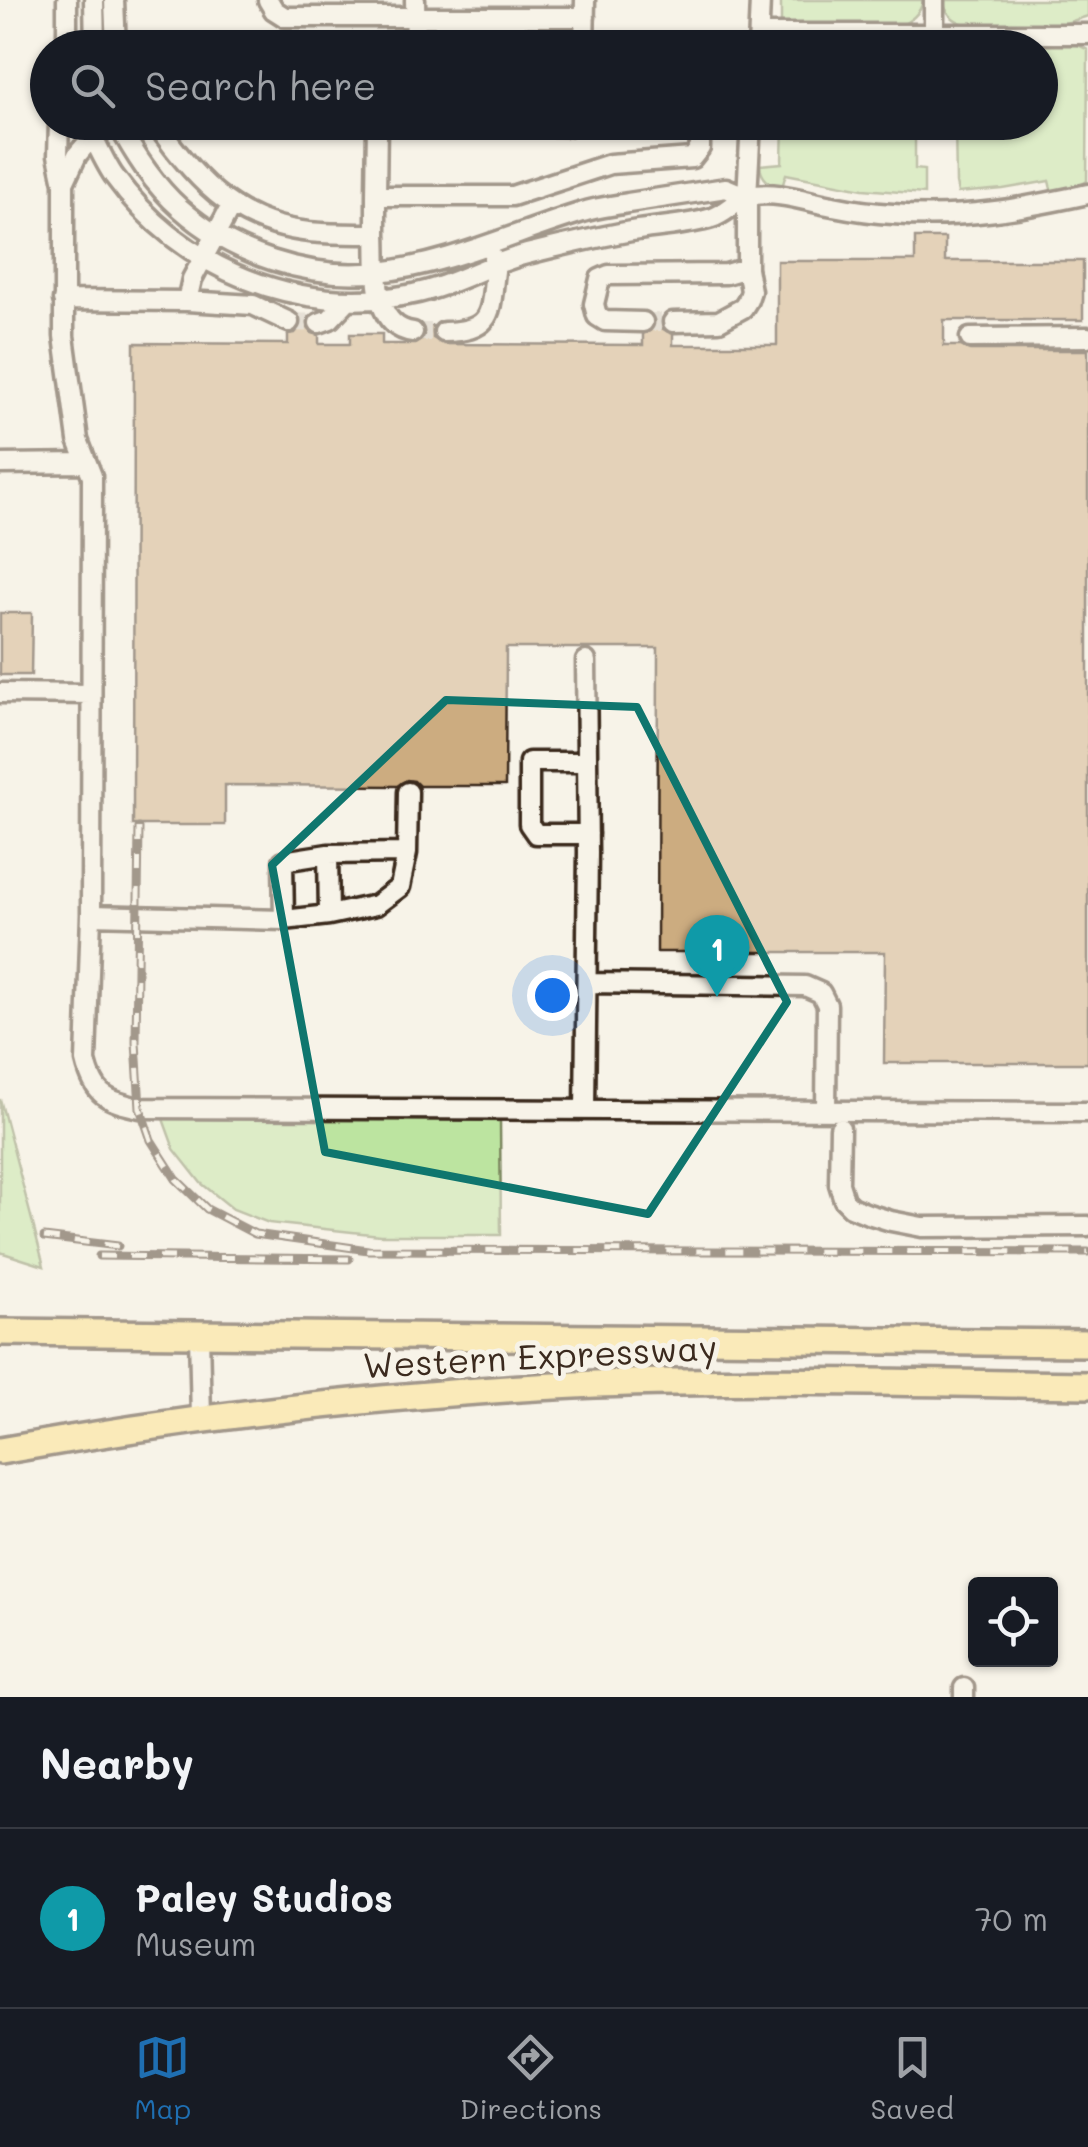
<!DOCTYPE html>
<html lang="en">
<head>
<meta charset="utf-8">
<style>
	body { margin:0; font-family:Mali,sans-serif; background:#242831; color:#f1f3f6 }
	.controls { position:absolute; right:30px; bottom:30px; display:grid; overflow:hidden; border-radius:10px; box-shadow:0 2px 8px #0004 }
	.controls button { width:90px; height:90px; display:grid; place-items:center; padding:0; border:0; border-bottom:2px solid #363941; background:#171b24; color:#f1f3f6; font:50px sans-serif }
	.you { position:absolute; left:552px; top:995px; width:35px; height:35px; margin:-25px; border:8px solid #fff; border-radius:50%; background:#1a73e8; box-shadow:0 0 0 15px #1a73e833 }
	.badge { display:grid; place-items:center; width:65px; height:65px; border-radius:50%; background:#1f6fb2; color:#fff; font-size:32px; font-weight:700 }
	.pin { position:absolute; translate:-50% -82px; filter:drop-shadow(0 2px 5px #0008) }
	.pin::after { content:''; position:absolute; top:52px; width:35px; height:30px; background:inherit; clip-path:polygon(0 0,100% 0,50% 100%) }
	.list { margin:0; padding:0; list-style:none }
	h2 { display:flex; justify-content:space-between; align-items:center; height:130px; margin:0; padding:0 40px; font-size:42px }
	h2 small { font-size:32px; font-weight:400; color:#9ea1a6 }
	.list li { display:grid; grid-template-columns:65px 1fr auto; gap:30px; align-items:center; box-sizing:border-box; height:180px; padding:0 40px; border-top:2px solid #363941 }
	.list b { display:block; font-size:38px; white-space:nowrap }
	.list p { margin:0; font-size:32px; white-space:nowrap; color:#9ea1a6 }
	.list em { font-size:32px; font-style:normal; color:#9ea1a6 }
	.icon { flex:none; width:55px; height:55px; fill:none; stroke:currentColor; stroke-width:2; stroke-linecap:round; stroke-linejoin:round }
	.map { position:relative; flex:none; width:1088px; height:1697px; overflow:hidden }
	.search { position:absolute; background:#171b24; box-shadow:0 2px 8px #0004; left:30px; right:30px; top:30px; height:110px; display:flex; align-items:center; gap:25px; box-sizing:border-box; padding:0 35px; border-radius:55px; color:#9ea1a6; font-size:38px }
	.sheet { height:310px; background:#171b24 }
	nav { display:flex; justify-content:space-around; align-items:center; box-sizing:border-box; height:140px; border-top:2px solid #363941; background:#171b24; font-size:28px; color:#9ea1a6 }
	nav a { display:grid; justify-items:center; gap:5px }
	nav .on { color:#1f6fb2 }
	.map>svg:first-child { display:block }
	.green { fill:#bce4a0; stroke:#7c875f; stroke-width:2.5 }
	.building { fill:#ccac80; stroke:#3b2a1e; stroke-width:2.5 }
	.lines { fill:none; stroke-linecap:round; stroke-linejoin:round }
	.minor-tunnel { stroke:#d1cbc0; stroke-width:18; stroke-dasharray:18 9; stroke-linecap:butt }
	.minor-casing { stroke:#3b2a1e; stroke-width:25 }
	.highway-casing { stroke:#3b2a1e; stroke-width:32 }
	.minor { stroke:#f7f3e8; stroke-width:18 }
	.highway { stroke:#fce080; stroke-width:25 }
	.rail-casing { stroke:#3b2a1e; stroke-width:9 }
	.rail { stroke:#f7f3e8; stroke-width:5; stroke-dasharray:15; stroke-linecap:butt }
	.marked { fill:none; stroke:#0f766e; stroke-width:8; stroke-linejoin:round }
	.labels { text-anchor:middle; stroke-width:10; stroke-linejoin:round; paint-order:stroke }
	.street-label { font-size:35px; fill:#3b2a1e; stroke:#f7f3e8 }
</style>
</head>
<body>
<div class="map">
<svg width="1088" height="1697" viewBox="0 0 1088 1697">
	<rect width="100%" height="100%" fill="#f7f3e8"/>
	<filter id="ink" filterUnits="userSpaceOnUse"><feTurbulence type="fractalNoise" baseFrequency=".01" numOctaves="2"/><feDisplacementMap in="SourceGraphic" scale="20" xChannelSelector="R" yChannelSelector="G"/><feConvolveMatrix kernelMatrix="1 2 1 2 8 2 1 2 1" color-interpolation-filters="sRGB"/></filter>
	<g filter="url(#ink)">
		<path class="green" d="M 781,0 L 923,0 C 921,14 910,21 898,27 L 781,26 Z
			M 942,0 L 1088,0 L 1088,16 L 1066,23 L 965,24 C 951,20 947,13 942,0 Z
			M 970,44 L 1076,44 L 1088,50 L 1087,181 L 1077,187 L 1052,193 L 1049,181 L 1003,189 L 958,193 L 956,183 L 955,123 L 1040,122 L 1040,48 L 957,47 Z
			M 783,123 L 915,123 L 915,169 L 924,170 L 924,194 L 863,189 L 786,174 L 782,187 C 769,185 761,178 760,165 L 782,163 Z
			M 0,1099 L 44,1266 L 0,1252 Z
			M 162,1116 L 500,1121 L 501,1235 L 380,1235 L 269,1223 L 233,1209 L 201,1183 L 174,1149 Z"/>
		<path class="building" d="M 915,238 L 945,238 L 945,261 L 1083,261 L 1083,320 L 944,320 L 944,346 L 961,346 L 970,350 L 1088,350 L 1088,1063 L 884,1063 L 885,952 L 657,952 L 658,648 L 506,648 L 505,786 L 419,786 L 414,781 L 407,780 L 397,786 L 225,785 L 225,825 L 133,825 L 134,343 L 288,344 L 288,334 L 295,333 L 301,326 L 300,317 L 308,317 L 308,328 L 312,333 L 319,335 L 319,344 L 350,344 L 350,334 L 382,334 L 382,344 L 415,344 L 425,337 L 423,326 L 433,326 L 433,338 L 444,344 L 643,345 L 643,334 L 653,329 L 655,319 L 661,319 L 663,329 L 673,334 L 673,345 L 777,345 L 777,261 L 915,261 Z
			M 0,613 L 32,613 L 31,675 L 0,675 Z"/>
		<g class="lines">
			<path class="minor-tunnel" d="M 289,322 L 319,323
				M 643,322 L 673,322
				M 413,332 L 444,332"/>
			<defs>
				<path id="minor" d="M 67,0 L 67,48
					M 94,0 L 95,48
					M 114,0 L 116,48
					M 268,0 L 274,10 L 285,17 L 585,17
					M 415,0 L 416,48
					M 759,34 L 1088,34
					M 934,35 L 934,0
					M 584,48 L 585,0
					M 758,48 L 760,0
					M 59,122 L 58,155 L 64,183 L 64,336 L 78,440 L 92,476 L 91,915 L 86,1061 C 94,1095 106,1101 140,1108 L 1088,1112
					M 86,122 C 95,140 103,160 114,176 C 182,270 299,317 413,294 C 453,286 488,264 527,254 C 564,245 600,236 638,230 C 662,226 689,225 712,218 C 726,214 737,199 751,196 C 777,190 808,202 833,206 C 853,210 873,213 893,214 C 959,220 1024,208 1088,194
					M 117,122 C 134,154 153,184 180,208 C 231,254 309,280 378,272 C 448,265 516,232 583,212 C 597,207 613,206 628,203 C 660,198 693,193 726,188 L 747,197
					M 155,122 C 198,185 241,229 322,233 C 340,234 358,234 376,234 L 376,196 L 512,196 L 610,164 L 692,158 L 700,148 L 700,122
					M 385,122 L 568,126 L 578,122
					M 64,183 L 77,155 L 105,122
					M 376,196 L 377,122
					M 376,234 C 378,266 370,327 413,332
					M 63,300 L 187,301 L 253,305 L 289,322
					M 187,301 L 192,279 L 231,206
					M 643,322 L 605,321 L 597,316 L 594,304 L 600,279 L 609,275 L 726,274 L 747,268
					M 673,322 L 719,321 L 743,308 L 748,300 L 751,291 L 747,268 L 747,197 L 751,122
					M 319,323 L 330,319 L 348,300
					M 444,332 C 498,331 489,309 496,264 L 493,258
					M 970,338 L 1088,337
					M 0,464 L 87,463
					M 0,693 L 91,694
					M 587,762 L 529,762 L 529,824 L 536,834 L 588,834
					M 328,854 L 407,853
					M 91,915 L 284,920 L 329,915 L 328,854 L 283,861 L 284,920
					M 329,915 L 376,905 L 400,887 L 407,853 L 408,792
					M 587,983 L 805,986 L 821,993 L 827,1005 L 826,1111
					M 585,1110 L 588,852 L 586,661
					M 840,1128 L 839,1184 L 844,1200 L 851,1207 L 868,1214 L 891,1221 L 922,1227 L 1088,1226
					M 199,1334 L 201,1419
					M 964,1697 L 964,1688"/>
				<path id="highway" d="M 0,1332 L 1088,1343
					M 0,1451 C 197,1416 395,1393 595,1384 C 759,1378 924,1383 1088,1385"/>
			</defs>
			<use href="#minor" class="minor-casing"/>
			<use href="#highway" class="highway-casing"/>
			<use href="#minor" class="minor"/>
			<use href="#highway" class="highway"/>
			<defs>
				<path id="rail" d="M 139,828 L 136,1042 L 140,1108 L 151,1140 L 176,1179 L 207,1209 L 255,1234 L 368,1250 L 1088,1252
					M 44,1237 L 118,1246
					M 99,1256 L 349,1259"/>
			</defs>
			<use href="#rail" class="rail-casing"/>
			<use href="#rail" class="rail"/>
		</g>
	</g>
	<path d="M0 0H1088V1697H0ZM 446,700 L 637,707 L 787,1002 L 648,1214 L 325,1152 L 272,865 Z" fill="#f7f3e8" fill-opacity=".55" fill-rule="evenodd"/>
	<path class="marked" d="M 446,700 L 637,707 L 787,1002 L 648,1214 L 325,1152 L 272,865 Z"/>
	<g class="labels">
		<g class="street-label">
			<text transform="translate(540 1357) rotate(-3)" y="12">Western Expressway</text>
		</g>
	</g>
</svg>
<div class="controls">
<button><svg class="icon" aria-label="locate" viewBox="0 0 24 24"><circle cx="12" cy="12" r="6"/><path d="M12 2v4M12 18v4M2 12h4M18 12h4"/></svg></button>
</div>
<div class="you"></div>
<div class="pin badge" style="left:717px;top:997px;background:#0f9aa8">1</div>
<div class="search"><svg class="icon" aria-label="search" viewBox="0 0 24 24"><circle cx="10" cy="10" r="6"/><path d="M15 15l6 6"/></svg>Search here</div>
</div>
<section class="sheet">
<h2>Nearby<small></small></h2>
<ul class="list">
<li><span class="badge" style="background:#0f9aa8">1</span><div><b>Paley Studios</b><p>Museum</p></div><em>70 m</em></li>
</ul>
</section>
<nav>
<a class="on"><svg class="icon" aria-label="map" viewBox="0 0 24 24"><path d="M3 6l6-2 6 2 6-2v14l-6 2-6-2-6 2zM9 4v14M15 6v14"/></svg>Map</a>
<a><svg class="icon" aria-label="directions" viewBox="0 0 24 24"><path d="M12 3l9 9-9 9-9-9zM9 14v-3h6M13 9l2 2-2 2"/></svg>Directions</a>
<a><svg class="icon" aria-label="saved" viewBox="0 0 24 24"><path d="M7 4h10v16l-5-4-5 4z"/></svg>Saved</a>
</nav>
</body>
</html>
